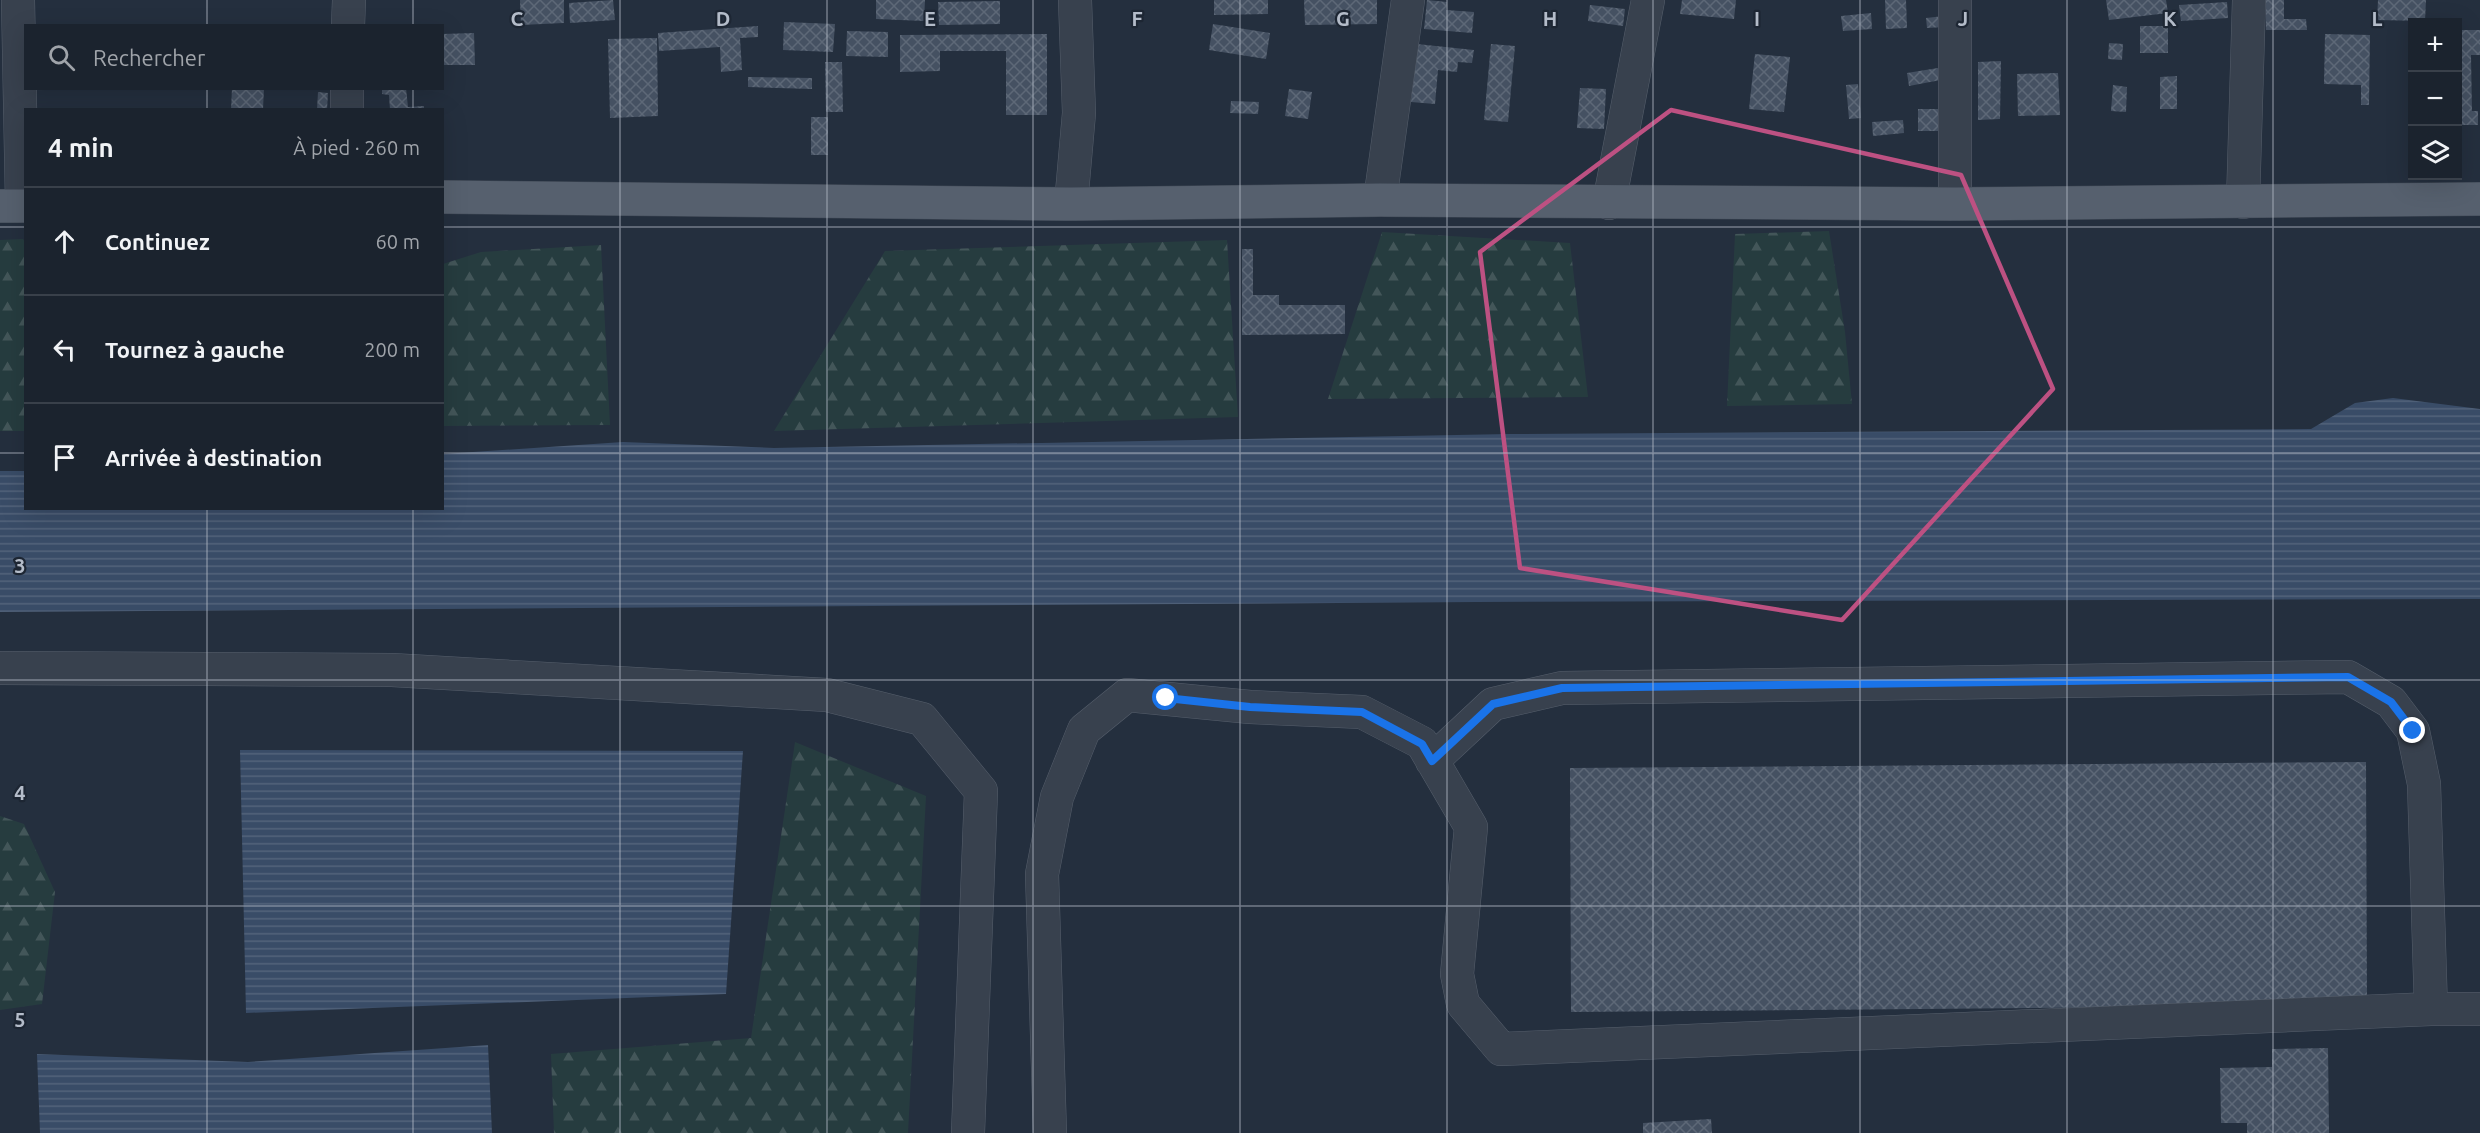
<!DOCTYPE html>
<html lang="fr">
<head>
<meta charset="utf-8">
<style>
	body { margin:0; font-family:Ubuntu,sans-serif; background:#282f3a; color:#f1f3f6 }
	.controls { position:absolute; right:18px; top:18px; display:grid; overflow:hidden; border-radius:0px; box-shadow:0 6px 24px #0002 }
	.controls button { width:54px; height:54px; display:grid; place-items:center; padding:0; border:0; border-bottom:2px solid #39404a; background:#1b232e; color:#f1f3f6; font:30px sans-serif }
	.stop { position:absolute; width:18px; height:18px; margin:-14px; border:4px solid #1a73e8; border-radius:50%; background:#fff }
	.stop.end { background:#1a73e8; border-color:#fff; box-shadow:0 2px 6px #0008 }
	.list { margin:0; padding:0; list-style:none }
	h2 { display:flex; justify-content:space-between; align-items:center; height:78px; margin:0; padding:0 24px; font-size:26px }
	h2 small { font-size:20px; font-weight:400; color:#a0a4aa }
	.list li { display:grid; grid-template-columns:39px 1fr auto; gap:18px; align-items:center; box-sizing:border-box; height:108px; padding:0 24px; border-top:2px solid #39404a }
	.list b { display:block; font-size:22px; white-space:nowrap }
	.list em { font-size:20px; font-style:normal; color:#a0a4aa }
	.icon { flex:none; width:33px; height:33px; fill:none; stroke:currentColor; stroke-width:2; stroke-linecap:round; stroke-linejoin:round }
	.map { position:relative; flex:none; width:2480px; height:1133px; overflow:hidden }
	.search { position:absolute; background:#1b232e; box-shadow:0 6px 24px #0002; left:24px; top:24px; width:420px; height:66px; display:flex; align-items:center; gap:15px; box-sizing:border-box; padding:0 21px; border-radius:0px; color:#a0a4aa; font-size:22px }
	.panel { position:absolute; background:#1b232e; box-shadow:0 6px 24px #0002; left:24px; top:108px; width:420px; height:402px; border-radius:0px }
	.map>svg:first-child { display:block }
	.forest { fill:url(#forest-firs) }
	.water { fill:url(#water-rules) }
	.building { fill:url(#building-cross-hatch) }
	.lines { fill:none; stroke-linecap:round; stroke-linejoin:round }
	.minor-casing { stroke:#565f6c; stroke-width:34 }
	.major-casing { stroke:#414a57; stroke-width:34 }
	.minor { stroke:#38414e; stroke-width:33 }
	.major { stroke:#56606e; stroke-width:33 }
	.route { stroke:#1a73e8; stroke-width:8 }
	.marked { fill:none; stroke:#bd5182; stroke-width:4.5; stroke-linejoin:round }
	.grid { fill:none; stroke:#b4bcc9; stroke-width:1.5; stroke-opacity:0.55 }
	.grid-label { font-size:20px; text-anchor:middle; font-weight:bold; fill:#b4bcc9; stroke:#1d2633; stroke-width:4.5; stroke-linejoin:round; paint-order:stroke }
</style>
</head>
<body>
<div class="map">
<svg width="2480" height="1133" viewBox="0 0 2480 1133">
	<defs>
		<pattern id="forest-firs" width="22" height="20" patternUnits="userSpaceOnUse" patternTransform="scale(1.5)"><rect width="22" height="20" fill="#263c3f"/><path d="M5 1l3.5 6h-7zM16 11l3.5 6h-7z" fill="#435659"/></pattern>
		<pattern id="water-rules" width="6" height="5" patternUnits="userSpaceOnUse" patternTransform="scale(1.5)"><rect width="6" height="5" fill="#394c67"/><path d="M0 2.5h6" fill="none" stroke="#53647b"/></pattern>
		<pattern id="building-cross-hatch" width="8" height="8" patternUnits="userSpaceOnUse" patternTransform="scale(1.5)"><rect width="8" height="8" fill="#455162"/><path d="M0 0l8 8M0 8l8-8" fill="none" stroke="#5d6877"/></pattern>
	</defs>
	<rect width="100%" height="100%" fill="#242f3e"/>
	<path class="forest" d="M 1829,231 L 1845,332 L 1852,404 L 1727,406 L 1735,234 Z
		M 1382,232 L 1570,243 L 1588,397 L 1328,399 Z
		M 23,239 L 26,243 L 25,431 L 0,431 L 0,240 Z
		M 1227,240 L 1238,417 L 774,431 L 885,251 Z
		M 601,245 L 610,425 L 443,426 L 443,264 L 481,252 Z
		M 795,742 L 926,796 L 908,1133 L 554,1133 L 551,1054 L 751,1038 Z
		M 0,816 L 24,824 L 55,892 L 42,1004 L 0,1010 Z"/>
	<path class="water" d="M 2393,398 L 2480,409 L 2480,599 L 1475,602 L 0,612 L 0,471 L 25,471 L 26,508 L 442,508 L 443,454 L 623,442 L 774,448 L 1510,434 L 2311,429 L 2355,403 Z
		M 240,750 L 743,751 L 726,994 L 246,1013 Z
		M 488,1045 L 492,1133 L 40,1133 L 37,1054 L 248,1062 Z"/>
	<path class="building" d="M 520,0 L 564,0 L 564,23 L 521,25 Z
		M 613,0 L 615,20 L 570,23 L 569,3 Z
		M 876,0 L 925,0 L 924,21 L 876,19 Z
		M 1214,0 L 1268,0 L 1268,14 L 1214,15 Z
		M 1304,0 L 1377,0 L 1377,24 L 1305,25 Z
		M 1427,0 L 1447,2 L 1446,10 L 1474,12 L 1472,33 L 1424,29 Z
		M 1682,0 L 1736,0 L 1734,19 L 1680,14 Z
		M 1885,0 L 1906,0 L 1907,28 L 1886,29 Z
		M 2106,0 L 2166,0 L 2168,13 L 2109,20 Z
		M 2266,0 L 2284,0 L 2284,19 L 2306,19 L 2307,30 L 2266,30 Z
		M 2378,0 L 2426,0 L 2425,21 L 2377,20 Z
		M 1000,1 L 1000,24 L 939,25 L 938,2 Z
		M 2227,2 L 2228,18 L 2181,21 L 2179,5 Z
		M 1590,5 L 1625,9 L 1623,26 L 1588,21 Z
		M 1871,13 L 1872,29 L 1843,31 L 1841,16 Z
		M 1944,16 L 1945,27 L 1927,28 L 1926,18 Z
		M 784,22 L 835,24 L 833,52 L 783,50 Z
		M 1213,24 L 1270,33 L 1266,59 L 1209,50 Z
		M 758,26 L 758,37 L 740,38 L 742,70 L 721,72 L 720,47 L 659,51 L 658,33 Z
		M 2140,26 L 2168,26 L 2168,53 L 2140,53 Z
		M 2458,30 L 2480,30 L 2480,55 L 2471,55 L 2472,111 L 2478,111 L 2478,125 L 2458,125 Z
		M 847,31 L 888,32 L 888,57 L 846,56 Z
		M 474,33 L 475,65 L 442,65 L 442,34 Z
		M 1047,34 L 1047,115 L 1006,115 L 1006,51 L 940,51 L 940,71 L 900,72 L 900,35 Z
		M 2325,34 L 2370,35 L 2369,105 L 2361,105 L 2361,85 L 2324,84 Z
		M 657,38 L 658,116 L 610,118 L 608,39 Z
		M 2109,43 L 2123,44 L 2122,60 L 2108,59 Z
		M 1417,44 L 1474,50 L 1472,63 L 1458,62 L 1457,72 L 1438,70 L 1435,104 L 1411,102 Z
		M 1491,44 L 1515,46 L 1508,122 L 1484,120 Z
		M 1755,54 L 1790,57 L 1784,112 L 1749,109 Z
		M 2001,61 L 2000,119 L 1978,120 L 1978,62 Z
		M 825,62 L 842,62 L 843,112 L 826,112 Z
		M 1944,67 L 1946,79 L 1909,86 L 1907,73 Z
		M 2058,73 L 2060,115 L 2018,116 L 2017,74 Z
		M 2177,76 L 2177,109 L 2160,109 L 2160,77 Z
		M 748,77 L 812,78 L 812,89 L 748,87 Z
		M 1858,84 L 1861,118 L 1849,119 L 1846,85 Z
		M 2113,85 L 2127,87 L 2126,112 L 2111,111 Z
		M 232,88 L 264,88 L 263,110 L 231,110 Z
		M 382,88 L 406,88 L 408,107 L 424,106 L 424,110 L 390,110 L 389,95 L 382,94 Z
		M 1580,88 L 1606,89 L 1604,129 L 1577,128 Z
		M 1289,89 L 1312,92 L 1308,119 L 1285,116 Z
		M 318,92 L 328,93 L 327,110 L 317,110 Z
		M 1231,101 L 1259,102 L 1258,114 L 1230,113 Z
		M 1918,109 L 1940,109 L 1940,131 L 1918,131 Z
		M 811,117 L 828,117 L 828,155 L 811,155 Z
		M 1903,120 L 1904,133 L 1873,136 L 1872,122 Z
		M 1242,249 L 1253,249 L 1253,295 L 1279,295 L 1279,305 L 1345,305 L 1345,334 L 1242,335 Z
		M 2366,762 L 2367,1005 L 1571,1012 L 1570,768 Z
		M 2328,1048 L 2329,1133 L 2247,1133 L 2247,1123 L 2221,1123 L 2220,1068 L 2272,1067 L 2272,1049 Z
		M 1711,1119 L 1712,1133 L 1643,1133 L 1643,1123 Z"/>
	<g class="lines">
		<defs>
			<path id="minor" d="M 18,0 L 22,206
				M 1955,0 L 1955,204
				M 348,26 L 349,0
				M 347,110 L 347,88
				M 1380,200 L 1408,0
				M 2243,202 L 2249,0
				M 1609,203 L 1648,0
				M 1071,204 L 1079,113 L 1075,0
				M 0,668 L 392,670 L 827,695 L 922,719 L 981,791 L 968,1133
				M 1432,761 L 1493,704 L 1562,688 L 2348,677 L 2391,702 L 2413,731 L 2424,784 L 2431,1009
				M 1050,1133 L 1042,874 L 1057,797 L 1084,730 L 1127,695 L 1250,707 L 1362,712 L 1422,743 L 1471,827 L 1457,974 L 1463,1004 L 1501,1049 L 2431,1009 L 2480,1009"/>
			<path id="major" d="M 442,197 L 1071,204 L 1380,200 L 1955,204 L 2480,199
				M 0,206 L 26,206"/>
		</defs>
		<use href="#minor" class="minor-casing"/>
		<use href="#major" class="major-casing"/>
		<use href="#minor" class="minor"/>
		<use href="#major" class="major"/>
	</g>
	<g class="lines">
		<path class="route" d="M 1166,698 L 1250,707 L 1362,712 L 1422,744 L 1432,761 L 1493,704 L 1562,688 L 2348,677 L 2391,702 L 2413,731"/>
	</g>
	<path class="marked" d="M 1671,110 L 1961,175 L 2053,389 L 1842,620 L 1520,568 L 1480,252 Z"/>
	<path class="grid" d="M 207,0 L 207,26M 413,0 L 413,26M 620,0 L 620,1133M 827,0 L 827,1133M 1033,0 L 1033,1133M 1240,0 L 1240,1133M 1447,0 L 1447,1133M 1653,0 L 1653,1133M 1860,0 L 1860,1133M 2067,0 L 2067,1133M 2273,0 L 2273,1133M 207,88 L 207,110M 413,88 L 413,110M 0,227 L 26,227M 442,227 L 2480,227M 0,453 L 26,453M 442,453 L 2480,453M 207,508 L 207,1133M 413,508 L 413,1133M 0,680 L 2480,680M 0,906 L 2480,906"/>
	<g class="grid-label">
		<text x="517" y="26">C</text>
		<text x="723" y="26">D</text>
		<text x="930" y="26">E</text>
		<text x="1137" y="26">F</text>
		<text x="1343" y="26">G</text>
		<text x="1550" y="26">H</text>
		<text x="1757" y="26">I</text>
		<text x="1963" y="26">J</text>
		<text x="2170" y="26">K</text>
		<text x="2377" y="26">L</text>
		<text x="20" y="573">3</text>
		<text x="20" y="800">4</text>
		<text x="20" y="1027">5</text>
	</g>
</svg>
<div class="controls">
<button>+</button>
<button>−</button>
<button><svg class="icon" aria-label="layers" viewBox="0 0 24 24"><path d="M12 4l9 5-9 5-9-5zM3 14l9 5 9-5"/></svg></button>
</div>
<div class="stop" style="left:1166px;top:698px"></div>
<div class="stop end" style="left:2413px;top:731px"></div>
<div class="search"><svg class="icon" aria-label="search" viewBox="0 0 24 24"><circle cx="10" cy="10" r="6"/><path d="M15 15l6 6"/></svg>Rechercher</div>
<section class="panel">
<h2>4 min<small>À pied · 260 m</small></h2>
<ul class="list">
<li><svg class="icon" aria-label="ahead" viewBox="0 0 24 24"><path d="M12 20V5M6 11l6-6 6 6"/></svg><div><b>Continuez</b></div><em>60 m</em></li>
<li><svg class="icon" aria-label="left" viewBox="0 0 24 24"><path d="M17 20v-9H6M10 6l-5 5 5 5"/></svg><div><b>Tournez à gauche</b></div><em>200 m</em></li>
<li><svg class="icon" aria-label="arrive" viewBox="0 0 24 24"><path d="M6 21V4h12l-3 4 3 4H6"/></svg><div><b>Arrivée à destination</b></div></li>
</ul>
</section>
</div>
</body>
</html>
